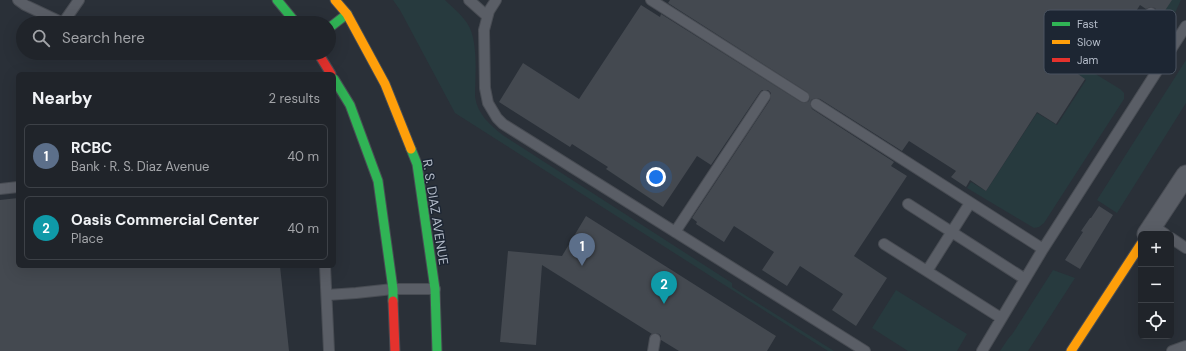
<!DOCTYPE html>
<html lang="en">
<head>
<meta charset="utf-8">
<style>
	body { margin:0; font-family:"DM Sans",sans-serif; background:#282c32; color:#f1f3f6 }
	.controls { position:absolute; right:12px; bottom:12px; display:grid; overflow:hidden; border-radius:6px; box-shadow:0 4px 16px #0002 }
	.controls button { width:36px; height:36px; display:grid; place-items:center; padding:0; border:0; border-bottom:1px solid #3d4147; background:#20242a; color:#f1f3f6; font:20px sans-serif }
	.you { position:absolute; left:656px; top:177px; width:14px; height:14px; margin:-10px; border:3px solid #fff; border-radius:50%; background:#1a73e8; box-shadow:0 0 0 6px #1a73e833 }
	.badge { display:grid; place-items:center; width:26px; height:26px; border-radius:50%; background:#848b96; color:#fff; font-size:13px; font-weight:700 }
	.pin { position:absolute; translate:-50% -33px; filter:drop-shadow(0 1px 2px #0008) }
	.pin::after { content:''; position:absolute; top:21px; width:14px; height:12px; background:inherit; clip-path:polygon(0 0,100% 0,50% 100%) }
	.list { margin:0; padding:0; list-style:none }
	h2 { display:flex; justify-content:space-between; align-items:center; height:52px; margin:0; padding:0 16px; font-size:17px }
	h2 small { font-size:13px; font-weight:400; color:#a2a4a8 }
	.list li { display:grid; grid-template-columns:26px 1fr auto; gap:12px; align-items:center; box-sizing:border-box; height:64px; margin:0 8px 8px; padding:0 8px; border:1px solid #3d4147; border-radius:6px }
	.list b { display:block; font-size:15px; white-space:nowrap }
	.list p { margin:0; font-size:13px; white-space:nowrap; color:#a2a4a8 }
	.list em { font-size:13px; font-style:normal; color:#a2a4a8 }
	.icon { flex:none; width:22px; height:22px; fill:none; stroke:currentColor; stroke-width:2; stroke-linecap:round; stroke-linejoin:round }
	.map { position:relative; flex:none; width:1186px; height:351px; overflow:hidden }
	.search { position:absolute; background:#20242a; box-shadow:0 4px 16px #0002; left:16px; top:16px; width:320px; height:44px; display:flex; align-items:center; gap:10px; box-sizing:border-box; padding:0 14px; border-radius:22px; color:#a2a4a8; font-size:15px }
	.panel { position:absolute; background:#20242a; box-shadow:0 4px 16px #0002; left:16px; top:72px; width:320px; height:196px; border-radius:6px }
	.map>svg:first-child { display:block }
	.green { fill:#273a3e }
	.building { fill:#444950 }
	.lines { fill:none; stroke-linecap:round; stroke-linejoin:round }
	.lane-casing { stroke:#484c53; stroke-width:12 }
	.street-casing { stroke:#484c53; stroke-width:21 }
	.fast-casing { stroke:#484c53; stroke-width:11 }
	.slow-casing { stroke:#484c53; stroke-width:11 }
	.jam-casing { stroke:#484c53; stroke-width:11 }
	.lane { stroke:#5a5e66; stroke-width:10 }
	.street { stroke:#5a5e66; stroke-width:19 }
	.fast { stroke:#30b455; stroke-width:9 }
	.slow { stroke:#ff9f0a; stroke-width:9 }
	.jam { stroke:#e5322d; stroke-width:9 }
	.labels { text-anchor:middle; stroke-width:3; stroke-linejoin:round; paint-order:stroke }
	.street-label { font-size:13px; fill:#b4bcc9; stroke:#1d2633 }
	.key { fill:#1d2633; stroke:#4a5360; stroke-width:1 }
	.key-label { font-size:11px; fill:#b4bcc9 }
</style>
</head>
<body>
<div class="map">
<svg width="1186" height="351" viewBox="0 0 1186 351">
	<rect width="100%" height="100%" fill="#2a3038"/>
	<path class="green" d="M 393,0 L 445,0 C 452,7 461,14 467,23 C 479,41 475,75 475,97 C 478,115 490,125 504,136 L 732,283 L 732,287 L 834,351 L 828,351 L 455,113 L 400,10 Z
		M 1171,0 L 1181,0 C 1177,8 1172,24 1162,23 L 1159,20 L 1160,18 Z
		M 1186,60 L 1186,103 L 1117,213 L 1097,200 Z
		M 1076,62 L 1120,89 L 1124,93 L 1124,99 L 1044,223 L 1039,227 L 1034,228 L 967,188 L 971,182 L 986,191 L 1037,113 L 1057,125 L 1086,80 L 1072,70 Z
		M 1053,270 L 1075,278 L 1028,351 L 1000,351 L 1008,339 L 1013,333 Z
		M 896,290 L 967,334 L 957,351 L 908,351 L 872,328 Z"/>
	<path class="building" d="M 670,0 L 1172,0 L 1160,18 L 1157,15 L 1157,12 L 1155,8 L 1150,7 L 1146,9 L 1140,5 L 1115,44 L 1108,40 L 1100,52 L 1094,48 L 1078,74 L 1085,79 L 1056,124 L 1037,112 L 986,191 L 970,180 L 966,187 L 951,177 L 956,171 L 909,141 L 902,151 L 820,99 L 816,98 L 811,100 L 810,104 L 812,109 L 894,162 L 891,166 L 907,176 L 854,256 L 887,278 L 856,326 L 832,310 L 843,294 L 800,266 L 787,286 L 762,270 L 774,252 L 734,226 L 724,242 L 696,224 L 697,222 L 692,218 L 770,100 L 771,93 L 768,90 L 762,90 L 760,92 L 711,165 L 697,156 L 663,207 L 606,169 L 608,167 L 572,144 L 570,147 L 499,102 L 523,63 L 579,99 L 641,5 L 660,17 L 661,14 L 801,102 L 804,103 L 809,101 L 810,97 L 807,92 L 668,3 Z
		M 18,198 L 18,266 L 280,266 L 289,351 L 0,351 L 0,200 Z
		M 1099,206 L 1113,215 L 1080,269 L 1065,260 L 1083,232 L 1081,231 L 1090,218 L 1091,218 Z
		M 586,216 L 776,336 L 767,351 L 679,351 L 661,340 L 661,336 L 659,334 L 656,333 L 652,334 L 542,265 L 536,345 L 500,342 L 508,251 L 562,256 Z"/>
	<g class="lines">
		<defs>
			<path id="lane" d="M 18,0 L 25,5 L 63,23 L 79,0
				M 469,0 L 487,16
				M 496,0 L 489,11 L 484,30 L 485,88 L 488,103 L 497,118 L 503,124 L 865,351
				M 651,0 L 804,97
				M 1151,13 C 1143,32 1155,41 1170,51
				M 816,104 L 1043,249
				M 0,189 L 18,187
				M 908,204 L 1025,279
				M 1153,226 L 1165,234
				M 675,232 L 765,96
				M 1171,238 L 1186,248
				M 884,244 L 1001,318
				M 325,266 L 329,351
				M 927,271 L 970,203
				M 327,295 L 356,293 L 393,289 L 435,289
				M 653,351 L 655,339
				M 982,351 L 1043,249 L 1186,26
				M 1172,351 L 1186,346"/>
			<path id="street" d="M 1147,234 L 1186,175"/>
			<path id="fast" d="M 277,0 L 296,23
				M 329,28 L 347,14
				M 334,79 L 350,105 L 378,181 L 393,289 L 393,301
				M 411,149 L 417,164 L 435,289 L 437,351"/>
			<path id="slow" d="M 335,0 L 347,14 L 385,84 L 411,149
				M 1071,351 L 1141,244"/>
			<path id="jam" d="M 318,53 L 331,74
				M 393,301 L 395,351"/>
		</defs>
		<use href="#lane" class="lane-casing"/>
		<use href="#street" class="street-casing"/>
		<use href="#fast" class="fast-casing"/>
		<use href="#slow" class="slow-casing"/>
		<use href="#jam" class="jam-casing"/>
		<use href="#lane" class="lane"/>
		<use href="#street" class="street"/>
		<use href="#fast" class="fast"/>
		<use href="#slow" class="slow"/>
		<use href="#jam" class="jam"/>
	</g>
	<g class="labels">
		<g class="street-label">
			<text transform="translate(436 212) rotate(81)" y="5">R. S. DIAZ AVENUE</text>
		</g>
	</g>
	<rect x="1044" y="10" width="132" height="64" rx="6" class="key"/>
	<rect x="1052" y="22" width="18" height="4" fill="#30b455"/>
	<rect x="1052" y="40" width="18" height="4" fill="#ff9f0a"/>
	<rect x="1052" y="58" width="18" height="4" fill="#e5322d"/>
	<g class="key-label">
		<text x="1077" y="28">Fast</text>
		<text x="1077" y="46">Slow</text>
		<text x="1077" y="64">Jam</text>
	</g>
</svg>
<div class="controls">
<button>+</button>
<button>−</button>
<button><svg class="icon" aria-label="locate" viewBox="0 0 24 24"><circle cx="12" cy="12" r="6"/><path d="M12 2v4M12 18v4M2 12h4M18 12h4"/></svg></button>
</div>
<div class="you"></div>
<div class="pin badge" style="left:582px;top:266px;background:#5c6f8a">1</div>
<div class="pin badge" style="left:664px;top:304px;background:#0f9aa8">2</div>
<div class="search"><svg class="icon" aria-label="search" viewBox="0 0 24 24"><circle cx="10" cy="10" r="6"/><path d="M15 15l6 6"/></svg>Search here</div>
<section class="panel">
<h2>Nearby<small>2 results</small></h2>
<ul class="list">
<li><span class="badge" style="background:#5c6f8a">1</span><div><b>RCBC</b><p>Bank · R. S. Diaz Avenue</p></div><em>40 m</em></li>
<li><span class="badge" style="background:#0f9aa8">2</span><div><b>Oasis Commercial Center</b><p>Place</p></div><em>40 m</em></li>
</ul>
</section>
</div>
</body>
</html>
